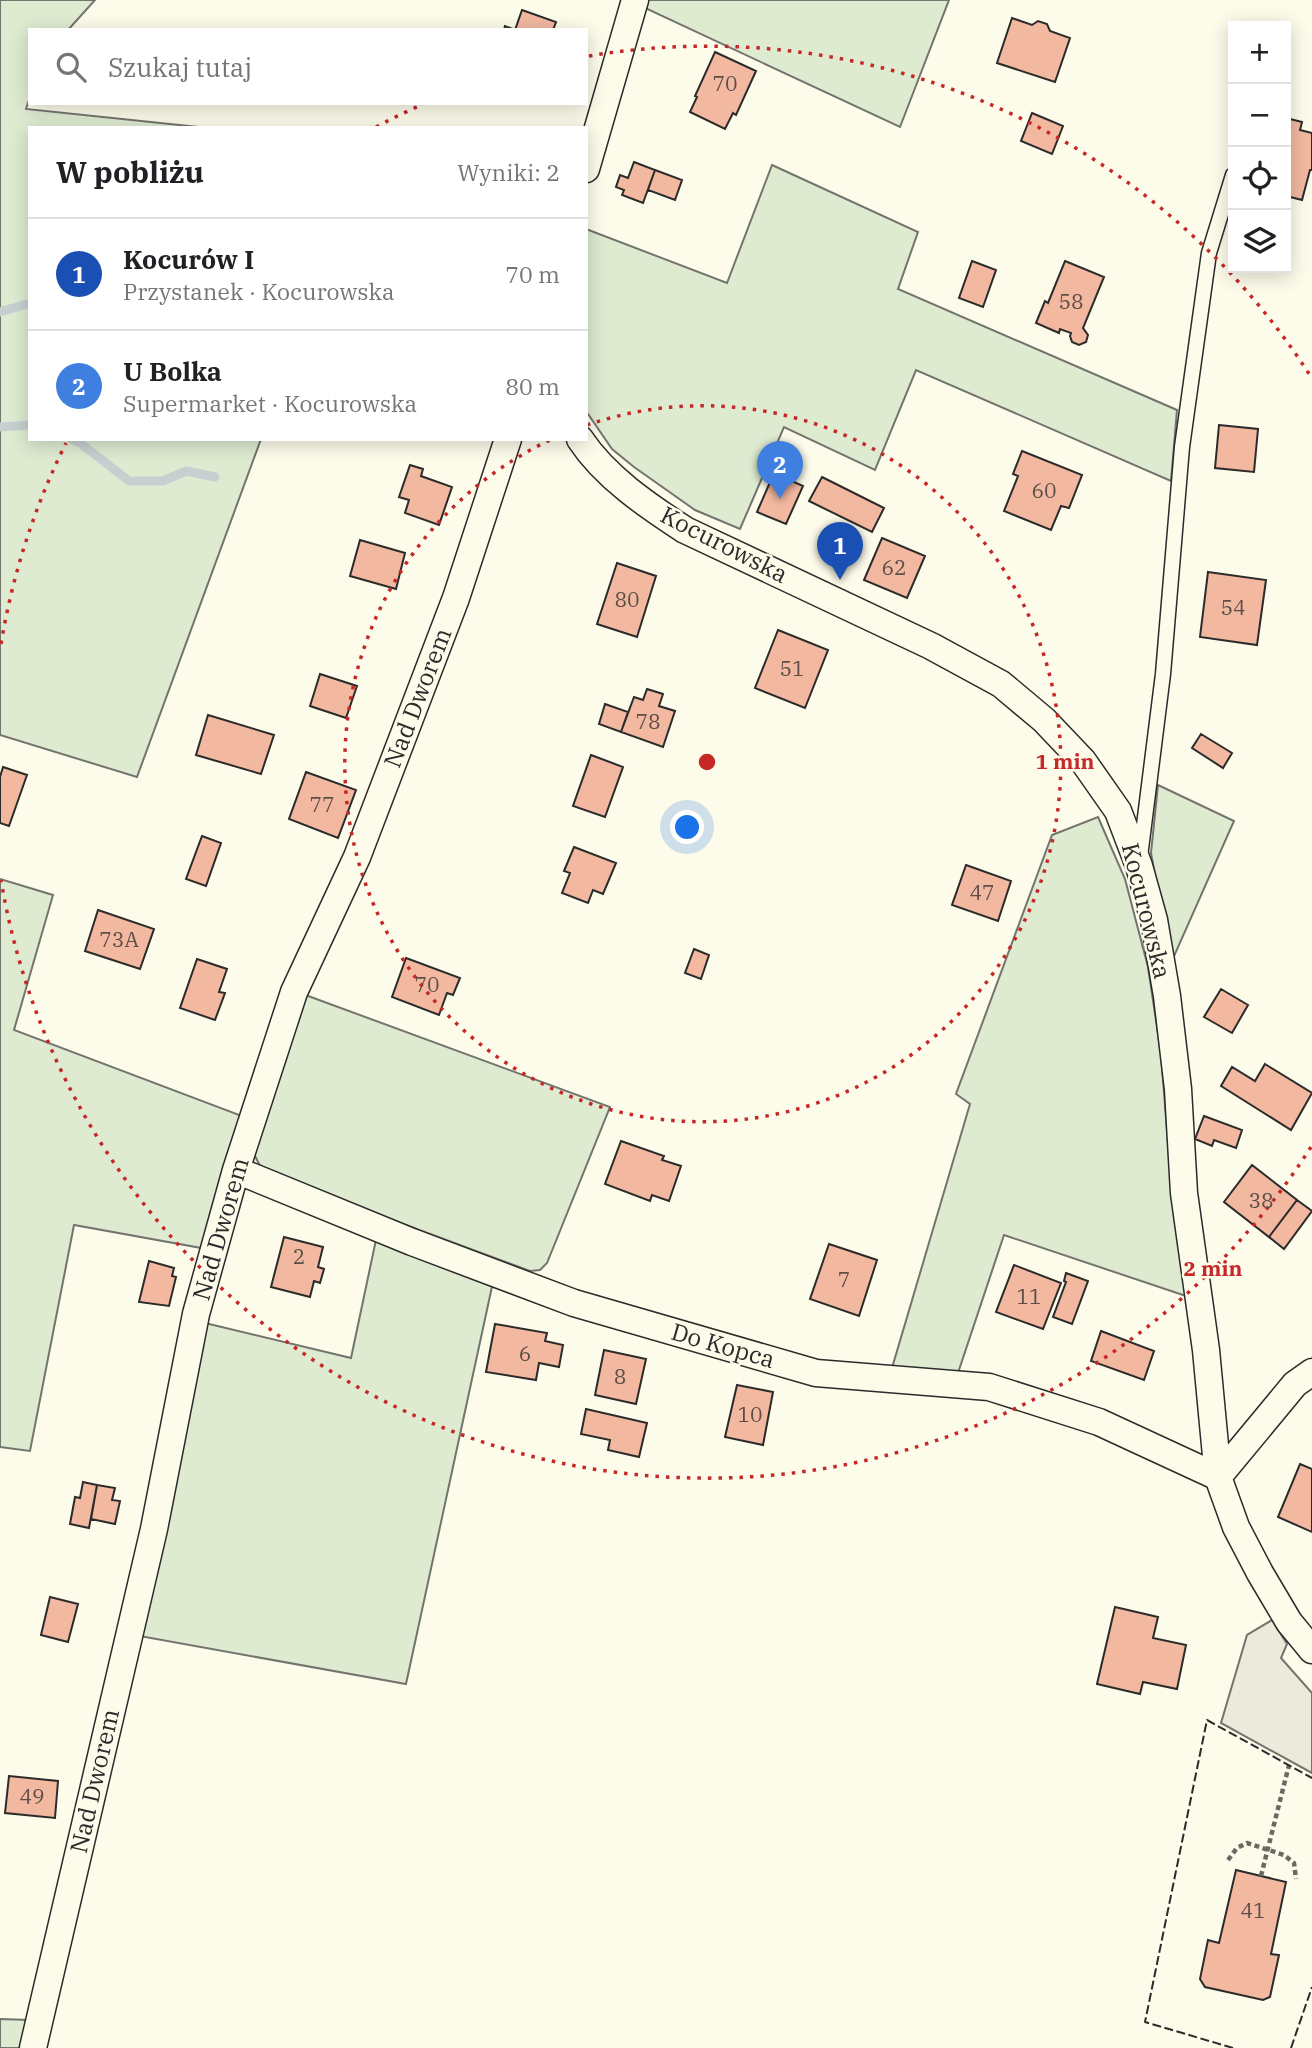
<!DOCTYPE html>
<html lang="pl">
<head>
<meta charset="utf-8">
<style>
	body { margin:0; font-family:"IBM Plex Serif",serif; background:#f6f6f6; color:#202124 }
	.controls { position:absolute; right:21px; top:21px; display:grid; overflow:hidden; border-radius:0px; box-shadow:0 4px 18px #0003 }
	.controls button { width:63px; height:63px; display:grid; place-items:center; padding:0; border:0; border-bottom:2px solid #e0e0e0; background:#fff; color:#202124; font:35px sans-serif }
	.you { position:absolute; left:688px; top:828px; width:24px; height:24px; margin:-18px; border:5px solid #fff; border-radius:50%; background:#1a73e8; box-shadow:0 0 0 10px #1a73e833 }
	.badge { display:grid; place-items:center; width:46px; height:46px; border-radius:50%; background:#0f766e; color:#fff; font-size:23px; font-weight:700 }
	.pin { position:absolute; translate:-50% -58px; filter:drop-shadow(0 2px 4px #0008) }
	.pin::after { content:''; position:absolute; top:37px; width:24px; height:21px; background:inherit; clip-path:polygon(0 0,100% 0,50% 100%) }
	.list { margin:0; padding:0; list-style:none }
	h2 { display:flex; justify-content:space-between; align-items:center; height:91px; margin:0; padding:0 28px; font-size:30px }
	h2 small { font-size:23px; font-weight:400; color:#757577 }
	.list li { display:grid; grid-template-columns:46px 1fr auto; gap:21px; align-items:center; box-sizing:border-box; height:112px; padding:0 28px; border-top:2px solid #e0e0e0 }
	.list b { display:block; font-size:26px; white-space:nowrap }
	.list p { margin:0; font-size:23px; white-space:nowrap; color:#757577 }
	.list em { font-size:23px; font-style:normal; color:#757577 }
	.icon { flex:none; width:38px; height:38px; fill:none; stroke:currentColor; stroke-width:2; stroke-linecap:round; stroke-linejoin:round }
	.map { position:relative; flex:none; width:1312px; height:2048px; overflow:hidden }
	.search { position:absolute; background:#fff; box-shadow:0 4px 18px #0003; left:28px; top:28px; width:560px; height:77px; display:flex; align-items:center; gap:18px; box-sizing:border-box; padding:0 24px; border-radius:0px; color:#757577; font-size:26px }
	.panel { position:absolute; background:#fff; box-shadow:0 4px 18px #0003; left:28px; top:126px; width:560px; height:315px; border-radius:0px }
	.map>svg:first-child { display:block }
	.green { fill:#deebd1; stroke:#74746e; stroke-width:2 }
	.parking { fill:#eceadb; stroke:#74746e; stroke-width:2 }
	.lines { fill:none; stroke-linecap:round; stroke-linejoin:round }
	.stream { stroke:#c7d0d0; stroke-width:9 }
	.building { fill:#f2b8a0; stroke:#2b2b2b; stroke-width:2 }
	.lane-casing { stroke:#2b2b2b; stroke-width:17 }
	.street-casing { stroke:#2b2b2b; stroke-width:29 }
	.path { stroke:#6a6964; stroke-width:4.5; stroke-dasharray:5 3.5; stroke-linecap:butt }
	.lane { stroke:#fdfbea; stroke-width:14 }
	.street { stroke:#fdfbea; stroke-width:26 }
	.fence { stroke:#2b2b2b; stroke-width:2; stroke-dasharray:9 3.5; stroke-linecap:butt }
	.ring { fill:none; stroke:#c62828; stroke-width:3.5; stroke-dasharray:3.5 7 }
	.labels { text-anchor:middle; stroke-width:5; stroke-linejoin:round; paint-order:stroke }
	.number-label { font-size:21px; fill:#5d4e48 }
	.street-label { font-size:24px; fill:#2b2b2b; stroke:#fdfbea }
	.centre { fill:#c62828; stroke:#fdfbea; stroke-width:3.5 }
	.ring-label { font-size:21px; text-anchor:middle; font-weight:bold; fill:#c62828; stroke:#fdfbea; stroke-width:5; stroke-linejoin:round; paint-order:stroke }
</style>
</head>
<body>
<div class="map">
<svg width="1312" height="2048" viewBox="0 0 1312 2048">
	<rect width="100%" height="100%" fill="#fdfbea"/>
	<path class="green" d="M 0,0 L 95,0 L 68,30 L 30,30 L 30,97 L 26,109 L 208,128 L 30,128 L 30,439 L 261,439 L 137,777 L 0,735 Z
		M 645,0 L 949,0 L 900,127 L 643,7 Z
		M 772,165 L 918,232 L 898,289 L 1177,410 L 1171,481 L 916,370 L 875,470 L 784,427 L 740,529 L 695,510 L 634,467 L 612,449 L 586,411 L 586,229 L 727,283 Z
		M 1158,785 L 1234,821 L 1171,963 L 1151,853 Z
		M 1098,817 L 1125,879 L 1148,967 L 1161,1054 L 1172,1195 L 1186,1296 L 1004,1235 L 957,1376 L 892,1368 L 970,1104 L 956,1094 L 1052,835 Z
		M 0,879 L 53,895 L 14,1030 L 242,1116 L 207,1249 L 74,1225 L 30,1451 L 0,1447 Z
		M 300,993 L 610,1107 L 547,1263 L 540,1270 L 530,1271 L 268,1174 L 260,1166 L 254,1154 Z
		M 377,1235 L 493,1282 L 406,1684 L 134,1635 L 205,1323 L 351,1358 Z
		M 0,2019 L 30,2020 L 24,2048 L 0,2048 Z"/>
	<path class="parking" d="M 1272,1620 L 1287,1644 L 1281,1658 L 1312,1693 L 1312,1773 L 1221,1723 L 1247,1635 Z"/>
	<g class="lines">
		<path class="stream" d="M 0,312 L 30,303
			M 0,427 L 30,425
			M 71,439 L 80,443 L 129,481 L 163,481 L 186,471 L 215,477"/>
	</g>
	<path class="building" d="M 522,10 L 556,22 L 553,30 L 504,30 L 505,26 L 515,30 Z
		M 1012,18 L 1032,25 L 1038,21 L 1047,24 L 1050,31 L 1070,38 L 1055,82 L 997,63 Z
		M 715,52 L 756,71 L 736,115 L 733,113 L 725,129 L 690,112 L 697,97 L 695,96 Z
		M 1032,113 L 1063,126 L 1052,154 L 1021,141 Z
		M 1286,118 L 1302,122 L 1300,130 L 1312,133 L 1312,170 L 1310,170 L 1302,200 L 1286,196 Z
		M 634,162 L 655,170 L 643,203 L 622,195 L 624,190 L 616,187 L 620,175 L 628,178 Z
		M 655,170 L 682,180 L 675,200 L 648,190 Z
		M 972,261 L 996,270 L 983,307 L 959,298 Z
		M 1065,261 L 1104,277 L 1083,328 L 1088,335 L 1086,342 L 1079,345 L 1072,342 L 1070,336 L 1071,333 L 1060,329 L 1059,333 L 1036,323 L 1045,301 L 1048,303 Z
		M 1219,425 L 1258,429 L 1254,472 L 1215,468 Z
		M 1022,451 L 1082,475 L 1069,508 L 1061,506 L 1051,530 L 1004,511 L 1018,476 L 1013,474 Z
		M 410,465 L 423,469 L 421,476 L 452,487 L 439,525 L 405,513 L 409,500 L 399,497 Z
		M 774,473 L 803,486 L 786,524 L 757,512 Z
		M 822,477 L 884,508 L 872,532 L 809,501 Z
		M 882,538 L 925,556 L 907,598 L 864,580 Z
		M 360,540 L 405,553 L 396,589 L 350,576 Z
		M 617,563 L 656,576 L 637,637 L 597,624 Z
		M 1208,572 L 1266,580 L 1257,645 L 1200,637 Z
		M 778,630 L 828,650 L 805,708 L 755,688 Z
		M 320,674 L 357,686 L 346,718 L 310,706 Z
		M 647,689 L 663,694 L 659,706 L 675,711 L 663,747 L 621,732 L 634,697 L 643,700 Z
		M 605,704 L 628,712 L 621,732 L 599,724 Z
		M 208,715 L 274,735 L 261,774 L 196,755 Z
		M 1201,734 L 1232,753 L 1223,768 L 1192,748 Z
		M 591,755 L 623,767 L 605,817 L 573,806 Z
		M 3,767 L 27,775 L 9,826 L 0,823 L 0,777 Z
		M 306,772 L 356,790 L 338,838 L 289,819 Z
		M 202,836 L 221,843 L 206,886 L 186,879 Z
		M 574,847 L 616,863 L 603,894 L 593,890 L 588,903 L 562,893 L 570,873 L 564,871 Z
		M 966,865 L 1011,881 L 998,921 L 952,905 Z
		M 98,910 L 154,929 L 140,969 L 85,951 Z
		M 694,949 L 709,955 L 701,979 L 685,973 Z
		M 406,958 L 460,978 L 453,995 L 447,993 L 439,1015 L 392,997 Z
		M 197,959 L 227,969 L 219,992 L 225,993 L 215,1020 L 180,1008 Z
		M 1221,989 L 1248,1005 L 1232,1033 L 1204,1017 Z
		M 1265,1064 L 1312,1093 L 1291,1130 L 1221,1086 L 1232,1067 L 1255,1081 Z
		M 1204,1116 L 1242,1130 L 1236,1148 L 1214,1140 L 1212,1146 L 1195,1139 Z
		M 621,1141 L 664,1156 L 662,1160 L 681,1166 L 669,1201 L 652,1195 L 650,1201 L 605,1184 Z
		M 1252,1165 L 1297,1200 L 1269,1237 L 1224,1202 Z
		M 1297,1200 L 1312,1211 L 1284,1249 L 1269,1237 Z
		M 284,1237 L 323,1247 L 318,1267 L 324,1269 L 320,1283 L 314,1281 L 310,1297 L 271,1287 Z
		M 829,1244 L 877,1260 L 859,1316 L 810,1299 Z
		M 149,1261 L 174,1268 L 172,1276 L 176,1277 L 169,1306 L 139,1302 Z
		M 1014,1265 L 1061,1283 L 1043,1329 L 996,1312 Z
		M 1066,1273 L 1088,1281 L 1072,1324 L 1053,1317 L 1066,1282 L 1064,1281 Z
		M 495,1324 L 547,1333 L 545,1341 L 563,1345 L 559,1367 L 539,1363 L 536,1380 L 486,1372 Z
		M 1101,1331 L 1154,1351 L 1144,1380 L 1091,1361 Z
		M 604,1350 L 646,1359 L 636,1404 L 595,1395 Z
		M 737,1385 L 773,1392 L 763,1445 L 725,1437 Z
		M 586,1409 L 647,1423 L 639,1457 L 608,1450 L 610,1440 L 581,1434 Z
		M 1300,1464 L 1312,1469 L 1312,1532 L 1278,1517 Z
		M 83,1482 L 97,1485 L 89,1528 L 70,1524 L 75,1497 L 80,1498 Z
		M 97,1485 L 115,1488 L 112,1500 L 120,1501 L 115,1524 L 91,1519 Z
		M 50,1597 L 78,1604 L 68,1642 L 41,1635 Z
		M 1115,1607 L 1158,1617 L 1153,1638 L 1186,1645 L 1177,1689 L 1143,1682 L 1140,1694 L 1097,1684 Z
		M 9,1776 L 58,1781 L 55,1818 L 5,1813 Z
		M 1236,1870 L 1286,1882 L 1271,1954 L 1279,1955 L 1270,1997 L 1263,2000 L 1205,1987 L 1200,1979 L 1208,1940 L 1219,1943 Z"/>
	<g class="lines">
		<defs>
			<path id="lane" d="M 1140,857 L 1163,674 L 1182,447 L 1209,253 L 1233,175"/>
			<path id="street" d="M 586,169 L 635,0
				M 580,439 C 605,477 648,506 685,530 L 931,646 L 1001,684 L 1044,720 L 1083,761 L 1118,811 L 1139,866 L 1154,920 L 1167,996 L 1178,1089 L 1184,1193 L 1206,1350 L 1218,1477 L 1236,1527 L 1260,1573 L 1289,1622 L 1312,1650
				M 236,1170 L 412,1242 L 574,1303 L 816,1373 L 989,1387 L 1099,1422 L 1218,1477
				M 1218,1477 L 1295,1384 L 1312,1372
				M 33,2048 L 154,1529 L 196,1314 L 236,1170 L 294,992 L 357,857 L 456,598 L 508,439"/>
		</defs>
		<use href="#lane" class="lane-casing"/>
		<use href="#street" class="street-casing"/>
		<path class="path" d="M 1228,1860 L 1237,1848 L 1247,1843 L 1284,1855 L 1294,1863 L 1296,1879
			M 1261,1876 L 1289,1765"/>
		<use href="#lane" class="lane"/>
		<use href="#street" class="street"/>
		<path class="fence" d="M 1233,2048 L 1145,2022 L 1207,1720 L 1312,1778
			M 1291,2048 L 1312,1987"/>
	</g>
	<g class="ring">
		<path d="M587 425A358 358 0 1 1 550 440"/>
		<path d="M1311 1147A716 716 0 0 1 1 880M1 644A716 716 0 0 1 66 443M376 127A716 716 0 0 1 421 105M589 56A716 716 0 0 1 1311 377"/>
	</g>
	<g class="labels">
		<g class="number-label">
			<text x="725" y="91">70</text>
			<text x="1071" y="309">58</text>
			<text x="1044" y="498">60</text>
			<text x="894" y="575">62</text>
			<text x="627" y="607">80</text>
			<text x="1233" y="615">54</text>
			<text x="792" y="676">51</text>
			<text x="648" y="729">78</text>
			<text x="322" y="812">77</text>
			<text x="982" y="900">47</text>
			<text x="119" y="947">73A</text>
			<text x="427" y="992">70</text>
			<text x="1261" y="1208">38</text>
			<text x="299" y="1264">2</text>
			<text x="844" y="1287">7</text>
			<text x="1029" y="1304">11</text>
			<text x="525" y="1361">6</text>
			<text x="620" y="1384">8</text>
			<text x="750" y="1422">10</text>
			<text x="32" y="1804">49</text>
			<text x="1253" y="1918">41</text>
		</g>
		<g class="street-label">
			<text transform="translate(724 545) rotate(27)" y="8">Kocurowska</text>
			<text transform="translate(418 698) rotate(-69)" y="8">Nad Dworem</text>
			<text transform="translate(1146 911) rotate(76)" y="8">Kocurowska</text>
			<text transform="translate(221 1229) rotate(-74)" y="8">Nad Dworem</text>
			<text transform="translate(723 1346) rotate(16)" y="8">Do Kopca</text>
			<text transform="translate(95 1781) rotate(-77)" y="8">Nad Dworem</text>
		</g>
	</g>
	<circle cx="707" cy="762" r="10" class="centre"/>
	<g class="ring-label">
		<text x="1065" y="769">1 min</text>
		<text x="1213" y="1276">2 min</text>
	</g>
</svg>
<div class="controls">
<button>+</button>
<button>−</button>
<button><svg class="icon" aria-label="locate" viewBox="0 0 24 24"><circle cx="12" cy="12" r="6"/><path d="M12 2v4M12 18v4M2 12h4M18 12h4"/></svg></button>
<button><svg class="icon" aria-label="layers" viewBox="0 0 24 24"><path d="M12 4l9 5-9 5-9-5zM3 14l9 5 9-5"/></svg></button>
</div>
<div class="you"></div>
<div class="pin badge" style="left:840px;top:580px;background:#1a4fb4">1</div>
<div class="pin badge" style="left:780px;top:499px;background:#3f7fe0">2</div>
<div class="search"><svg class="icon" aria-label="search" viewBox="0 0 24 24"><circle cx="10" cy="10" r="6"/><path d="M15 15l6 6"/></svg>Szukaj tutaj</div>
<section class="panel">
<h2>W pobliżu<small>Wyniki: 2</small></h2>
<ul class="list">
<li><span class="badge" style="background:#1a4fb4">1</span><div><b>Kocurów I</b><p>Przystanek · Kocurowska</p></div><em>70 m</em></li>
<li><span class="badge" style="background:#3f7fe0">2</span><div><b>U Bolka</b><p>Supermarket · Kocurowska</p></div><em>80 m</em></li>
</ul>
</section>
</div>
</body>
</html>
